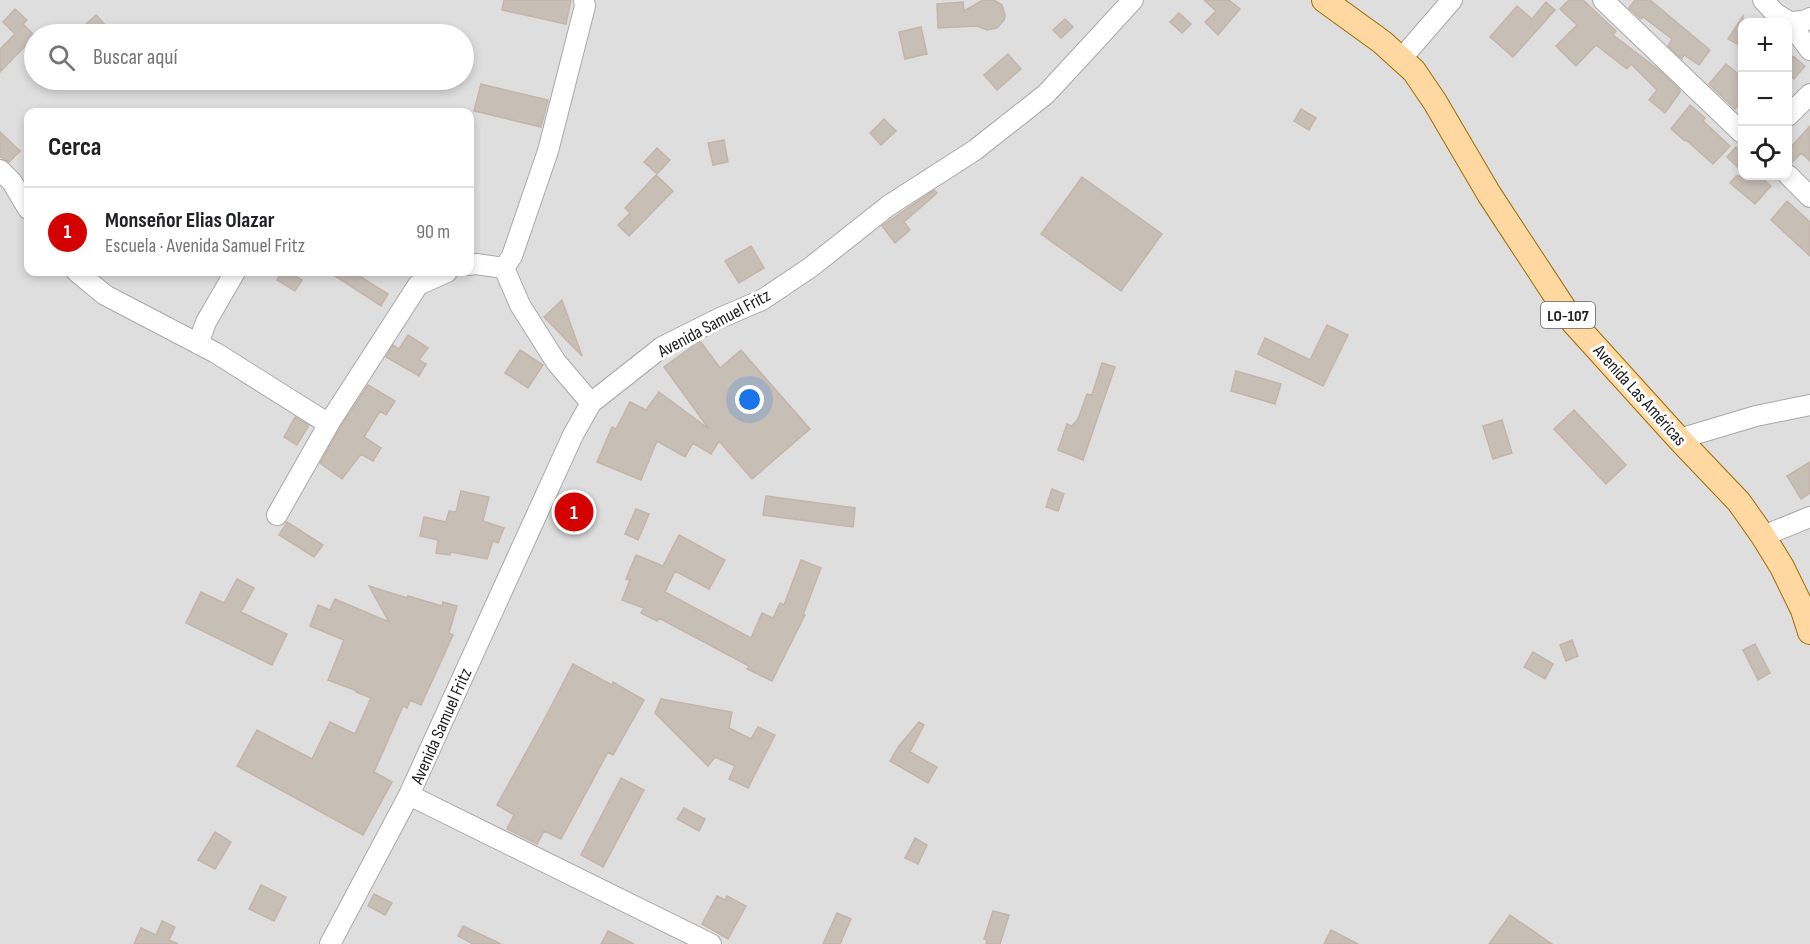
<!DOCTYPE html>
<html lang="es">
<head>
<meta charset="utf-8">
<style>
	body { margin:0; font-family:"Sofia Sans Condensed",sans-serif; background:#f2f2f2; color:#202124 }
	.controls { position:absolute; right:18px; top:18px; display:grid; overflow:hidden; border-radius:12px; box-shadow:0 3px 9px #0003 }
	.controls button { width:54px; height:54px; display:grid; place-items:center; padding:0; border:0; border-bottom:2px solid #e0e0e0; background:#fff; color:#202124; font:30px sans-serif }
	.you { position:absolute; left:750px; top:400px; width:21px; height:21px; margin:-15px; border:4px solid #fff; border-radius:50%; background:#1a73e8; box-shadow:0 0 0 9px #1a73e833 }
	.badge { display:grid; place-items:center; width:39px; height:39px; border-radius:50%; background:#d30200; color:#fff; font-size:20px; font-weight:700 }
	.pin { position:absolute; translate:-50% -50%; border:3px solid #fff; box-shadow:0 2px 6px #0006 }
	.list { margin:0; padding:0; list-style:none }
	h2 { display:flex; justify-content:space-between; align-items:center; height:78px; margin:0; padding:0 24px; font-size:26px }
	h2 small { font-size:20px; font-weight:400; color:#757577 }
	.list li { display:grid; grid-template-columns:39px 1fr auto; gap:18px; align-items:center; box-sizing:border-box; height:90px; padding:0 24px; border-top:2px solid #e0e0e0 }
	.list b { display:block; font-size:22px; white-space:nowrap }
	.list p { margin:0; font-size:20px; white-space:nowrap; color:#757577 }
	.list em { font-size:20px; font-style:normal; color:#757577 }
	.icon { flex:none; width:33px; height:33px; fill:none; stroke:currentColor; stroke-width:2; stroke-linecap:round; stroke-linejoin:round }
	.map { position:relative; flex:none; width:1810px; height:944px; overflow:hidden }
	.search { position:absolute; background:#fff; box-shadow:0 3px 9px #0003; left:24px; top:24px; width:450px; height:66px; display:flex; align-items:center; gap:15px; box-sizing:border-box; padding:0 21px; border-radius:33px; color:#757577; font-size:22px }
	.panel { position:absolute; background:#fff; box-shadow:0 3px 9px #0003; left:24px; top:108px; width:450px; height:168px; border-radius:12px }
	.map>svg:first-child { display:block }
	.residential { fill:#dfdede; fill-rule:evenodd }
	.building { fill:#c7beb6; stroke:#c5b5a9; stroke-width:1.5 }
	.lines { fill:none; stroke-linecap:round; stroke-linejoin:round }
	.minor-casing { stroke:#a8a8a8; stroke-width:22 }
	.major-casing { stroke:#9f6c00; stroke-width:26 }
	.minor { stroke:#fff; stroke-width:20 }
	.major { stroke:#ffd7a0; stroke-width:24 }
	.labels { text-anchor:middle; stroke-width:6; stroke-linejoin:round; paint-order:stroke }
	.shield { fill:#fff; stroke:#646464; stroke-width:1.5 }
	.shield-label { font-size:16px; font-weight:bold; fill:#212121 }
	.street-label { font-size:18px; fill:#212121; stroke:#fff }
</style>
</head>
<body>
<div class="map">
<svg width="1810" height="944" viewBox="0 0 1810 944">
	<rect width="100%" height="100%" fill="#f2efe8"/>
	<path class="residential" d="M 0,0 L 1810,0 L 1810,944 L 0,944 ZM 1742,22 L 1788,22 L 1788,176 L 1742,176 ZM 34,34 L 464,34 L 464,80 L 34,80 ZM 28,112 L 470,112 L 470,272 L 28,272 Z"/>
	<path class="building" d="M 504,0 L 571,0 L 566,24 L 502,10 Z
		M 983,0 L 994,0 L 1002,5 L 1005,15 L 1004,20 L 997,28 L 987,30 L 977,26 L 938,28 L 937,4 L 963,2 L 964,11 Z
		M 1204,0 L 1229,0 L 1240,9 L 1218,35 L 1205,22 L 1216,11 Z
		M 1569,0 L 1583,0 L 1616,31 L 1613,35 L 1659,70 L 1679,89 L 1680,92 L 1665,113 L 1649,100 L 1657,90 L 1631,64 L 1627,69 L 1596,45 L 1576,66 L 1556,46 L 1577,25 L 1560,9 Z
		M 1635,0 L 1650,0 L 1710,50 L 1699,65 L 1684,55 L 1682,59 L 1668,46 L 1672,39 L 1643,17 L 1641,19 L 1629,8 Z
		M 1546,2 L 1555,10 L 1513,57 L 1490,37 L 1517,6 L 1532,19 Z
		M 15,9 L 27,20 L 23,24 L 34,35 L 34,37 L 0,72 L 0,49 L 15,34 L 3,22 Z
		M 1179,13 L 1191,24 L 1182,33 L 1170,22 Z
		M 96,15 L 107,27 L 98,34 L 75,34 Z
		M 1743,16 L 1743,47 L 1728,39 Z
		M 1065,19 L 1073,27 L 1061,38 L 1053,30 Z
		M 921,27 L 927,54 L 905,59 L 899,32 Z
		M 1008,54 L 1021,69 L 997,90 L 984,75 Z
		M 1793,56 L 1805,66 L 1794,79 L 1788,73 L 1788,63 Z
		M 1726,64 L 1743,78 L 1743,100 L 1735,109 L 1709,84 Z
		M 481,84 L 548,100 L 541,127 L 474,111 Z
		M 1690,105 L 1705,118 L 1703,121 L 1730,146 L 1713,164 L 1686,140 L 1685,141 L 1671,129 Z
		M 1301,109 L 1316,118 L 1309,130 L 1294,121 Z
		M 884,119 L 896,131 L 881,145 L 870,133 Z
		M 1810,126 L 1810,161 L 1801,153 L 1791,164 L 1788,163 L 1788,150 Z
		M 0,132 L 20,151 L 9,162 L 0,157 Z
		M 724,140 L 728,162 L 713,165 L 708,143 Z
		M 1736,147 L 1743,152 L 1743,172 L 1727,157 Z
		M 657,148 L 670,160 L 657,174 L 644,162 Z
		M 656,175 L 673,191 L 629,236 L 618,225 L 630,213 L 625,208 Z
		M 1736,176 L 1759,176 L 1771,186 L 1755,204 L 1730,183 Z
		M 1082,177 L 1162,234 L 1121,291 L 1041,234 Z
		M 934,190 L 937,193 L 904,222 L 910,230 L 895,243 L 882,226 Z
		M 1787,201 L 1810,222 L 1810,256 L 1771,220 Z
		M 751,246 L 764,268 L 739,283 L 725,261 Z
		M 282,272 L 288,272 L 302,280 L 295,291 L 277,280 Z
		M 329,272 L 353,272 L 388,294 L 381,306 Z
		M 562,300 L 582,356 L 544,317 Z
		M 1327,325 L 1348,335 L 1323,386 L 1258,354 L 1265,338 L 1310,360 Z
		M 408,335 L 428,348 L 419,360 L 426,364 L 419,376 L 386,357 L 393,345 L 399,349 Z
		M 700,341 L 720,368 L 741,350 L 810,429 L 752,479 L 719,441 L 711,454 L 693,443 L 685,457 L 657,441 L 641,480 L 597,462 L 612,427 L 616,429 L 630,402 L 646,410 L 659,392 L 709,429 L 664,367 Z
		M 520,350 L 543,365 L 528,388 L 505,373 Z
		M 1102,363 L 1115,367 L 1083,460 L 1058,450 L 1067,424 L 1072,426 L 1078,419 L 1087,394 L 1092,395 Z
		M 1236,371 L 1281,384 L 1275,404 L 1231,391 Z
		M 368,385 L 395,401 L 386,415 L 380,411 L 364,437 L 381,448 L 373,461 L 361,454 L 342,479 L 320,463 L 341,426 Z
		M 1574,410 L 1626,465 L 1606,484 L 1554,429 Z
		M 295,417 L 309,425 L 297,445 L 284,437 Z
		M 1502,420 L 1512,453 L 1493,459 L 1483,426 Z
		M 1810,462 L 1810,493 L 1801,499 L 1787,476 Z
		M 1052,489 L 1064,494 L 1058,511 L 1046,507 Z
		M 461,491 L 489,497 L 483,521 L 504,528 L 498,543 L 493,541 L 487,559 L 451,552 L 450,555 L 436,553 L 438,540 L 420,536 L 424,517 L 446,522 L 449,511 L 456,512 Z
		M 766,496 L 855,508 L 853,527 L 763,515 Z
		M 636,509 L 649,514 L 638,540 L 625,534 Z
		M 287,522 L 323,545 L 314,557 L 279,535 Z
		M 679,535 L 725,560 L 709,589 L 675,571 L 665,592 L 751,638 L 762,613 L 773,618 L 780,603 L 784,605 L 801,560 L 821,568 L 803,615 L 805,615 L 772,681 L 747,669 L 749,666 L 659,618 L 657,621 L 641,613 L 644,608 L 622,600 L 630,580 L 626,579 L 636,555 L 663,566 Z
		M 237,579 L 254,588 L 241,612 L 287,634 L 272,665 L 186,623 L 201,592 L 224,603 Z
		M 369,586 L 407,598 L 408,596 L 442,606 L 443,602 L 457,606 L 449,633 L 453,635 L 421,705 L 410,700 L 407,708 L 403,706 L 374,772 L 392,782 L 363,835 L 237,766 L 257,730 L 312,759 L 330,722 L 355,734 L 371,698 L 356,692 L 357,691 L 328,680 L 344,640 L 310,626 L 318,605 L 330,610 L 335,599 L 389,622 Z
		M 1572,640 L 1578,656 L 1566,661 L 1560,645 Z
		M 1755,644 L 1770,673 L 1758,680 L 1743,650 Z
		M 1533,652 L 1553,664 L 1545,679 L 1524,667 Z
		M 573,664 L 612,685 L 613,682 L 644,700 L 613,755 L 608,752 L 561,839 L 544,831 L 537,844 L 507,829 L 514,815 L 497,805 L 544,720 Z
		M 661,699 L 732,712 L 729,728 L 751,739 L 758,727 L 775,735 L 748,788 L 729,779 L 735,766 L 715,757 L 708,766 L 655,713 Z
		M 919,722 L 924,725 L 910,752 L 937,767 L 928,783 L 890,761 L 899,746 Z
		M 621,778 L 644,790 L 603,867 L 581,855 Z
		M 684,808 L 705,819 L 699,831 L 677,819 Z
		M 215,832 L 231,842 L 215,869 L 198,860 Z
		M 915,838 L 927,845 L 918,864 L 905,858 Z
		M 261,885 L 286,897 L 274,921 L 249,909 Z
		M 374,894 L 392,903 L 385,915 L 368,906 Z
		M 717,896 L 725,900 L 727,896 L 746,906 L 728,939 L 702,924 Z
		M 993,911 L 1009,915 L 1000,944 L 986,944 L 987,940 L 984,939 Z
		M 837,913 L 851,919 L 840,944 L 823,944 Z
		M 1510,915 L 1552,944 L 1489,944 Z
		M 162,921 L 175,927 L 169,940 L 178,944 L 134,944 L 141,928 L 156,935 Z
		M 463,926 L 501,944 L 473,944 L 458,936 Z
		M 1331,930 L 1358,944 L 1324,944 Z
		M 608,931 L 634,944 L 601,944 Z"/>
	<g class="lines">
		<defs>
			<path id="minor" d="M 584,0 L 585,6 L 548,151 L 512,256 L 504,268 L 520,305 L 556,362 L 591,403
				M 1603,0 L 1742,133
				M 1763,0 L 1775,13 L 1789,22 L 1810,50
				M 1789,22 L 1804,21 L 1810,18
				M 1401,59 L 1452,0
				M 1788,116 L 1810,94
				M 0,170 L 12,182 L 28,209
				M 1788,175 L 1810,197
				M 470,265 L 476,264 L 504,268
				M 77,272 L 105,295 L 216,353 L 324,421 L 331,420
				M 198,344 L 206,322 L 235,272
				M 1679,439 L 1756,416 L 1810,405
				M 277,515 L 331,420 L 418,285 L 447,272
				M 1763,536 L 1810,517
				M 409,795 L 711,944
				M 330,944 L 409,795 L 573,435 L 591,403 L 662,347 L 720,318 L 762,300 L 811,267 L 888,206 L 975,150 L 1046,94 L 1133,0"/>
			<path id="major" d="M 1324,0 L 1382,42 L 1414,71 L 1435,102 L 1489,194 L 1573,322 L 1679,439 L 1739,502 L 1763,536 L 1782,567 L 1803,610 L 1810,632"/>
		</defs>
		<use href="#minor" class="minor-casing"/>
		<use href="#major" class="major-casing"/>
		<use href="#minor" class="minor"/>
		<use href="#major" class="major"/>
	</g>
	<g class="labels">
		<rect class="shield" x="1541" y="302" width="54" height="26" rx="4.5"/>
		<g class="shield-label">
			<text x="1568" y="321">LO-107</text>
		</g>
		<g class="street-label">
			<text transform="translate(714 323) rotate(-28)" y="6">Avenida Samuel Fritz</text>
			<text transform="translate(1640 395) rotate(48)" y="6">Avenida Las Américas</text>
			<text transform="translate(441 726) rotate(-66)" y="6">Avenida Samuel Fritz</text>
		</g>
	</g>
</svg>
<div class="controls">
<button>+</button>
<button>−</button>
<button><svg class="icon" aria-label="locate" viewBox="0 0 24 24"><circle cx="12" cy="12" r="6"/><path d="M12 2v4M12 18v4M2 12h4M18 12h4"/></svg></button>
</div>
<div class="you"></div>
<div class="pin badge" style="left:574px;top:512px">1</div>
<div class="search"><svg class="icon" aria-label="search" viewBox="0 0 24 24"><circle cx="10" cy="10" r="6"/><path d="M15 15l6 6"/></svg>Buscar aquí</div>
<section class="panel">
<h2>Cerca<small></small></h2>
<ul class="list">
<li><span class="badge">1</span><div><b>Monseñor Elias Olazar</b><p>Escuela · Avenida Samuel Fritz</p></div><em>90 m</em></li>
</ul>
</section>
</div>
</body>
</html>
